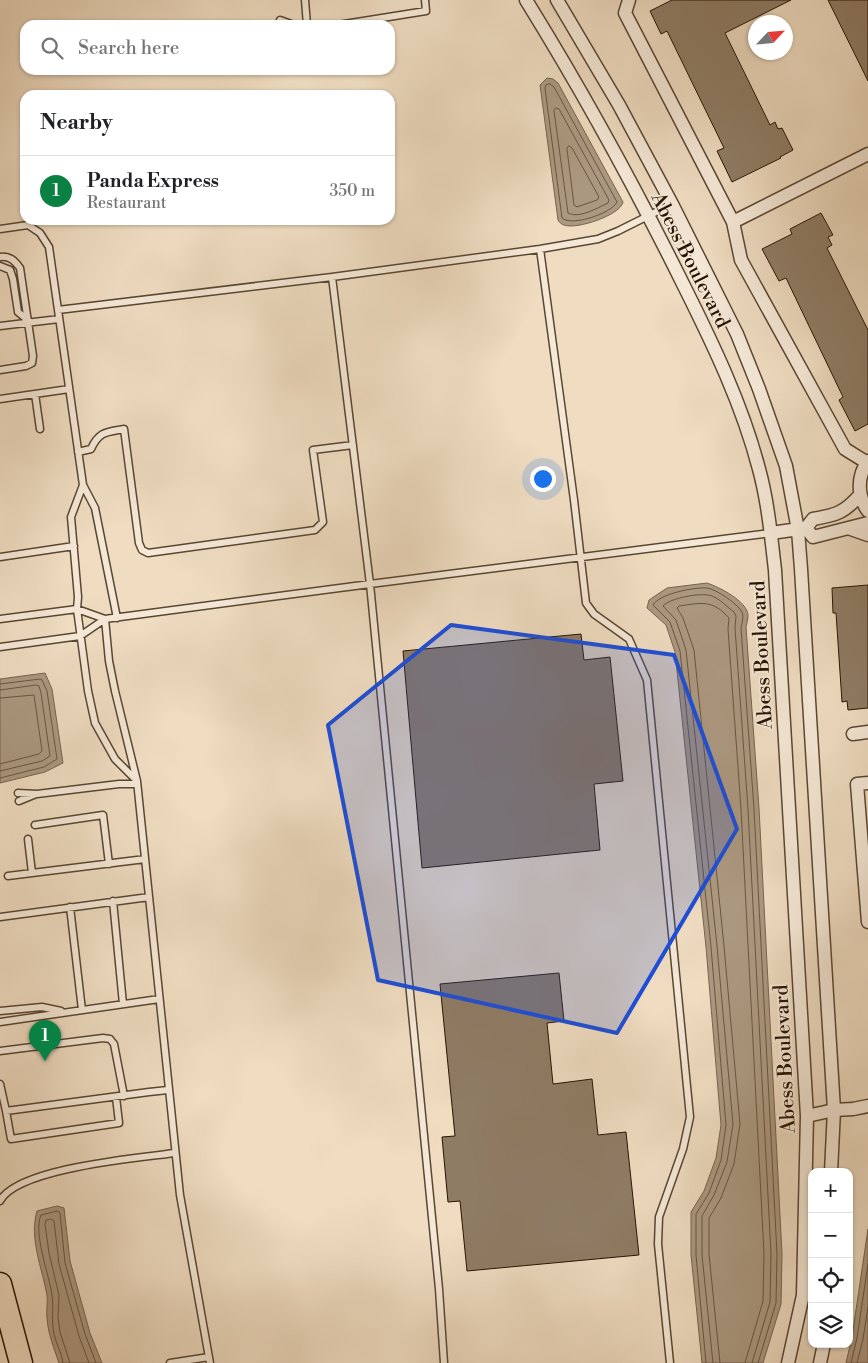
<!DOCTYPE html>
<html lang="en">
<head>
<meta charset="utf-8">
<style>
	body { margin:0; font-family:"Libre Bodoni",serif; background:#f6f6f6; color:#202124 }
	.controls { position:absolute; right:15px; bottom:15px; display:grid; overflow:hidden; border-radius:10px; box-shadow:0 1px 4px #0004 }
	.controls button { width:45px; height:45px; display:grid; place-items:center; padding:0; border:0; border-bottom:1px solid #e0e0e0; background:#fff; color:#202124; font:25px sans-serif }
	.compass { position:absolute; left:748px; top:15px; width:45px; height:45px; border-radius:50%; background:#fff; box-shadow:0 1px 4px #0004; rotate:64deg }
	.you { position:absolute; left:542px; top:478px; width:18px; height:18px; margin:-12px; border:4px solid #fff; border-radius:50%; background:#1a73e8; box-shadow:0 0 0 8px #1a73e833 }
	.badge { display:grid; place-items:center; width:32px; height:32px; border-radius:50%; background:#0b8043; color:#fff; font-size:16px; font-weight:700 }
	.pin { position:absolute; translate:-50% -41px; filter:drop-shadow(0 1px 2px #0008) }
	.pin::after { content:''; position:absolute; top:26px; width:18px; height:15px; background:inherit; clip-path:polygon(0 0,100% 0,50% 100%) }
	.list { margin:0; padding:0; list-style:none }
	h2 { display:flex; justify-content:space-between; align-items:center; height:65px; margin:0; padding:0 20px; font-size:21px }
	h2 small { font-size:16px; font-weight:400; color:#757577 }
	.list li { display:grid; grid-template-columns:32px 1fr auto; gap:15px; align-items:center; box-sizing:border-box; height:70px; padding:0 20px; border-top:1px solid #e0e0e0 }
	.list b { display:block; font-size:19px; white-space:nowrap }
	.list p { margin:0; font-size:16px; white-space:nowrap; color:#757577 }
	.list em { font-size:16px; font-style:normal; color:#757577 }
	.icon { flex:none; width:28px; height:28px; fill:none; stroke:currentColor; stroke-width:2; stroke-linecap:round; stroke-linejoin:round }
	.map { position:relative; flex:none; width:868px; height:1363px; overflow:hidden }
	.search { position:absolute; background:#fff; box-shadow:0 1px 4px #0004; left:20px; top:20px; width:375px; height:55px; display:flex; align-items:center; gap:12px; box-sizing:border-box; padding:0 18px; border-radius:15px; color:#757577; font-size:19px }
	.panel { position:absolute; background:#fff; box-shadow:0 1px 4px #0004; left:20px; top:90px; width:375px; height:135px; border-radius:15px }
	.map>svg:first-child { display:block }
	.water { fill:#ab9880; stroke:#76644e }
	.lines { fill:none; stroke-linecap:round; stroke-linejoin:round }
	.shore { stroke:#695641; stroke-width:1 }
	.building { fill:#8f7c65; stroke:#271502 }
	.lane-casing { stroke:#594732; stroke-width:9 }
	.street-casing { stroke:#594732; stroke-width:15 }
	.highway-casing { stroke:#271502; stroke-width:25 }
	.lane { stroke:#f5e8d7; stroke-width:6 }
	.street { stroke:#f5e8d7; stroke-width:12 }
	.highway { stroke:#efdcc1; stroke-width:22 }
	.marked { fill:#1d4ed8; fill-opacity:0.2; stroke:#1d4ed8; stroke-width:4; stroke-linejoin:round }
	.labels { text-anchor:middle; stroke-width:4; stroke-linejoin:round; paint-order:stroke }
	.street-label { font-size:20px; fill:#271502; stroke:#f5e8d7 }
</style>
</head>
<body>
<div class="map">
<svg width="868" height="1363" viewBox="0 0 868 1363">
	<rect width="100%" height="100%" fill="#efdcc1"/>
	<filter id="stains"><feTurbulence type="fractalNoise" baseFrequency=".004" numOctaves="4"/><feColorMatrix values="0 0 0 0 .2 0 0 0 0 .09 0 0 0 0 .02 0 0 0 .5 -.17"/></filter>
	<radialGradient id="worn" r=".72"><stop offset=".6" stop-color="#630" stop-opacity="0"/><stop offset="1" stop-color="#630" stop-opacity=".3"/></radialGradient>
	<path class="water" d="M 547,78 L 553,79 L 558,83 L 623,202 C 621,215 576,230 564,225 C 561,224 559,222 558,220 L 540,85 Z
		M 707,583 C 719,587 747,601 748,615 C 748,619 747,623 746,627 L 759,808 L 782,1254 L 781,1304 L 763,1363 L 702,1363 L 691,1255 L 691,1212 L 704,1191 L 716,1158 L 721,1125 L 706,947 L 675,652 L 666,625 L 647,608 L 649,600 L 667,588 Z
		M 45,673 L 52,689 L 63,763 L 45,772 L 0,783 L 0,679 Z
		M 57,1206 L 64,1208 L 70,1261 L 90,1333 L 102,1363 L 59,1363 C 54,1348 48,1334 47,1318 C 46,1310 48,1302 47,1295 C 42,1268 29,1238 37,1211 Z
		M 868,1229 L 868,1363 L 846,1363 L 852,1337 Z"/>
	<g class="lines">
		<path class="shore" d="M 550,84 L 554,87 L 617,202 C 612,213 572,227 562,218 L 545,88 L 546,85 Z
			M 556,108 L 559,109 L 609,200 L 608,203 C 597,208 579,219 568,213 L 554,111 Z
			M 569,146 L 572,148 L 599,197 L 597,200 L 577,207 L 574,205 L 567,149 Z
			M 0,684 L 40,679 L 42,680 L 47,691 L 57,759 L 44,767 L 0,778
			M 0,690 L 36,685 L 39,686 L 41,693 L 50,756 L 42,761 L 0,771
			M 0,698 L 34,695 L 42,751 L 39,754 L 0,764
			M 63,1363 C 62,1353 56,1344 54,1334 C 51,1321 54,1308 52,1295 C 49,1274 33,1233 41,1215 L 57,1211 L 60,1213 L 65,1263 L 85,1334 L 96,1363
			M 70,1363 L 60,1332 L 58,1317 L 59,1295 L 49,1253 L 45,1224 L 46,1220 L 51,1219 L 54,1221 L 59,1264 L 79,1336 L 89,1363
			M 706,1363 L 696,1255 L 696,1214 L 709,1193 L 721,1160 L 726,1125 L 711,947 L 680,651 L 670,622 L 653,605 C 659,594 694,587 707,588 C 716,589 738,604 742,612 C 744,617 742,623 741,628 L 754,809 L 777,1254 L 776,1303 L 758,1363
			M 713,1363 L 702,1255 L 702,1216 L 714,1195 L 727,1162 L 733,1124 L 717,946 L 686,650 L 676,620 L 663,606 C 670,598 701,592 712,596 C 720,599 727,607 734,612 L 736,616 L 735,628 L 748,809 L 771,1254 L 770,1302 L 752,1363
			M 720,1363 L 709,1254 L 709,1218 L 721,1198 L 734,1164 L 740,1124 L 724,946 L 694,650 L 683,618 L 677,608 L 679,606 C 701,603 712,599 729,618 L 728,629 L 741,809 L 764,1254 L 763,1301 L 745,1363
			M 851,1363 L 857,1338 L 868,1264
			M 857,1363 L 863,1339 L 868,1307"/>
	</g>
	<path class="building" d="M 672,0 L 791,0 L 725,33 L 770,125 L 775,122 L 778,129 L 782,128 L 793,150 L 780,157 L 781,158 L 732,182 L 717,151 L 724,148 L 667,31 L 661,34 L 650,11 Z
		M 828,0 L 868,0 L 868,81 Z
		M 821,213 L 833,235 L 828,237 L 832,245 L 827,248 L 868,330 L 868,424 L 855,431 L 839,400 L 843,397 L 786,278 L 779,281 L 762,249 L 792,234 L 790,229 Z
		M 868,585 L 868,708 L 848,710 L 847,701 L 842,702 L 836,613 L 833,613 L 832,588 Z
		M 581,634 L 584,660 L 610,657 L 623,781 L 594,784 L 600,850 L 422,868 L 403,651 Z
		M 559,973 L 564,1021 L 547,1023 L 553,1084 L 592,1079 L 598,1135 L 626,1132 L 639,1255 L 467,1271 L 460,1201 L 448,1202 L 442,1137 L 455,1136 L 440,984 Z"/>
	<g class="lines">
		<defs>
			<path id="lane" d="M 305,0 L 307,25
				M 280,20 L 294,25
				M 338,25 L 426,11 L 425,0
				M 0,229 L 28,225 L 40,233 L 49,247 L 83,485 L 95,508 L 117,618
				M 540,249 L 574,500 L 586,603 L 594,614 L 629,639 L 647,680 L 690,1117 L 683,1149 L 659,1217 L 658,1244 L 670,1363
				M 0,257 C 10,256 14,260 20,268 L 33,356 L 32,363 L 26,366 L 0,370
				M 0,266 L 10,270 L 13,279 L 18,312 L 30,322
				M 332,277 L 370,584 L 439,1289 L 444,1363
				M 58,310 L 332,277 L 540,249 L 598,239 L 618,231 L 672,204
				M 0,326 L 59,319
				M 35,394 L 40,429
				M 0,399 L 69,389
				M 78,452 L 91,449 C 99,431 107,432 124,429 L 139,543 L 142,550 L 148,553 L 315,530 L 323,522 L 313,450 L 353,445
				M 83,485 L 71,517 L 78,597 L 77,609 L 88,691 L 95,723 L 115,759 L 136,780
				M 0,557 L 74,546
				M 0,619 L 77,609 L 105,619
				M 105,619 L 109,661 L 115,691 L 137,781 L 180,1195 L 210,1363
				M 0,647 L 80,636 L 105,619 L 370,584 L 771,533
				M 18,793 L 37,794 L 119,784 L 137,784
				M 19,801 L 36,794
				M 35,825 L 103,815 L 109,864
				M 28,839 L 32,873 L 145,859
				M 8,876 L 32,873
				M 113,901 L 123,1004
				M 70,907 L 82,1010
				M 0,917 L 149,897
				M 0,1011 L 42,1007 L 61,1011
				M 0,1022 L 159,999
				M 0,1051 L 103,1038 L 110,1039 L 114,1044 L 124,1096
				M 0,1084 L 6,1111
				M 116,1097 L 119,1123 L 11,1139 L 6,1111 L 149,1092 L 168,1090
				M 0,1201 C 17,1168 138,1158 175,1153
				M 170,1363 L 209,1357"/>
			<path id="street" d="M 526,0 C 583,92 635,187 683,284 C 713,344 742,404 759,469 C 768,502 771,536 775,570 L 807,1116 L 803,1295 L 788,1363
				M 557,0 L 619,105 L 672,204 L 737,334 L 759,389 L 786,466 L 798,530 L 801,569 L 834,1110 L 831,1172
				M 629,0 L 625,13 L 733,222
				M 868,461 C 857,476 857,496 868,511
				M 866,462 L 845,449 L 741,260 L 733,222 L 868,154
				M 806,528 L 813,537 L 868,523
				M 848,528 L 868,535
				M 771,533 L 806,528 L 813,519 C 836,515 844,513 860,495
				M 853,734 L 868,732
				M 868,783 L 857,784 L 868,922
				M 807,1116 L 834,1110 L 853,1109 L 868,1106
				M 820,1363 L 824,1344"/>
			<path id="highway" d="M 0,1284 L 21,1363"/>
		</defs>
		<use href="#lane" class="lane-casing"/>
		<use href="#street" class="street-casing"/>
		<use href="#highway" class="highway-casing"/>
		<use href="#lane" class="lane"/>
		<use href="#street" class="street"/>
		<use href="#highway" class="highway"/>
	</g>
	<path class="marked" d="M 451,625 L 674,655 L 737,829 L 617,1033 L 378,980 L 328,725 Z"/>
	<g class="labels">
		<g class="street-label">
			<text transform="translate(691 260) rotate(63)" y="7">Abess Boulevard</text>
			<text transform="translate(761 655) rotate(-93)" y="7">Abess Boulevard</text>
			<text transform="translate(784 1059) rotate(-93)" y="7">Abess Boulevard</text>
		</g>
	</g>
	<rect width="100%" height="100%" filter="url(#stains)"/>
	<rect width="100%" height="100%" fill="url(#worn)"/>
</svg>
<div class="controls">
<button>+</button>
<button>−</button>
<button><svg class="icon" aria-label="locate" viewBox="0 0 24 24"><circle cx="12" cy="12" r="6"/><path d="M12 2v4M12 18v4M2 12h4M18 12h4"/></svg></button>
<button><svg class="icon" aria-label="layers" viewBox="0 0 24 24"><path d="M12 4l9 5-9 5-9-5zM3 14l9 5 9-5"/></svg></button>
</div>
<svg class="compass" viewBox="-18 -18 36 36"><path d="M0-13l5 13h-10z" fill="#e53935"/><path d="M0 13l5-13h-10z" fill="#757577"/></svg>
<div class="you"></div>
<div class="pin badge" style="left:45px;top:1061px">1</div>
<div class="search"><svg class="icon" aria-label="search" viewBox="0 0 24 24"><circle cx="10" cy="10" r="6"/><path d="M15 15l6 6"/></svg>Search here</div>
<section class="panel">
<h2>Nearby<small></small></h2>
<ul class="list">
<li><span class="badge">1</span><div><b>Panda Express</b><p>Restaurant</p></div><em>350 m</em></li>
</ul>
</section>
</div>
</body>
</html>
